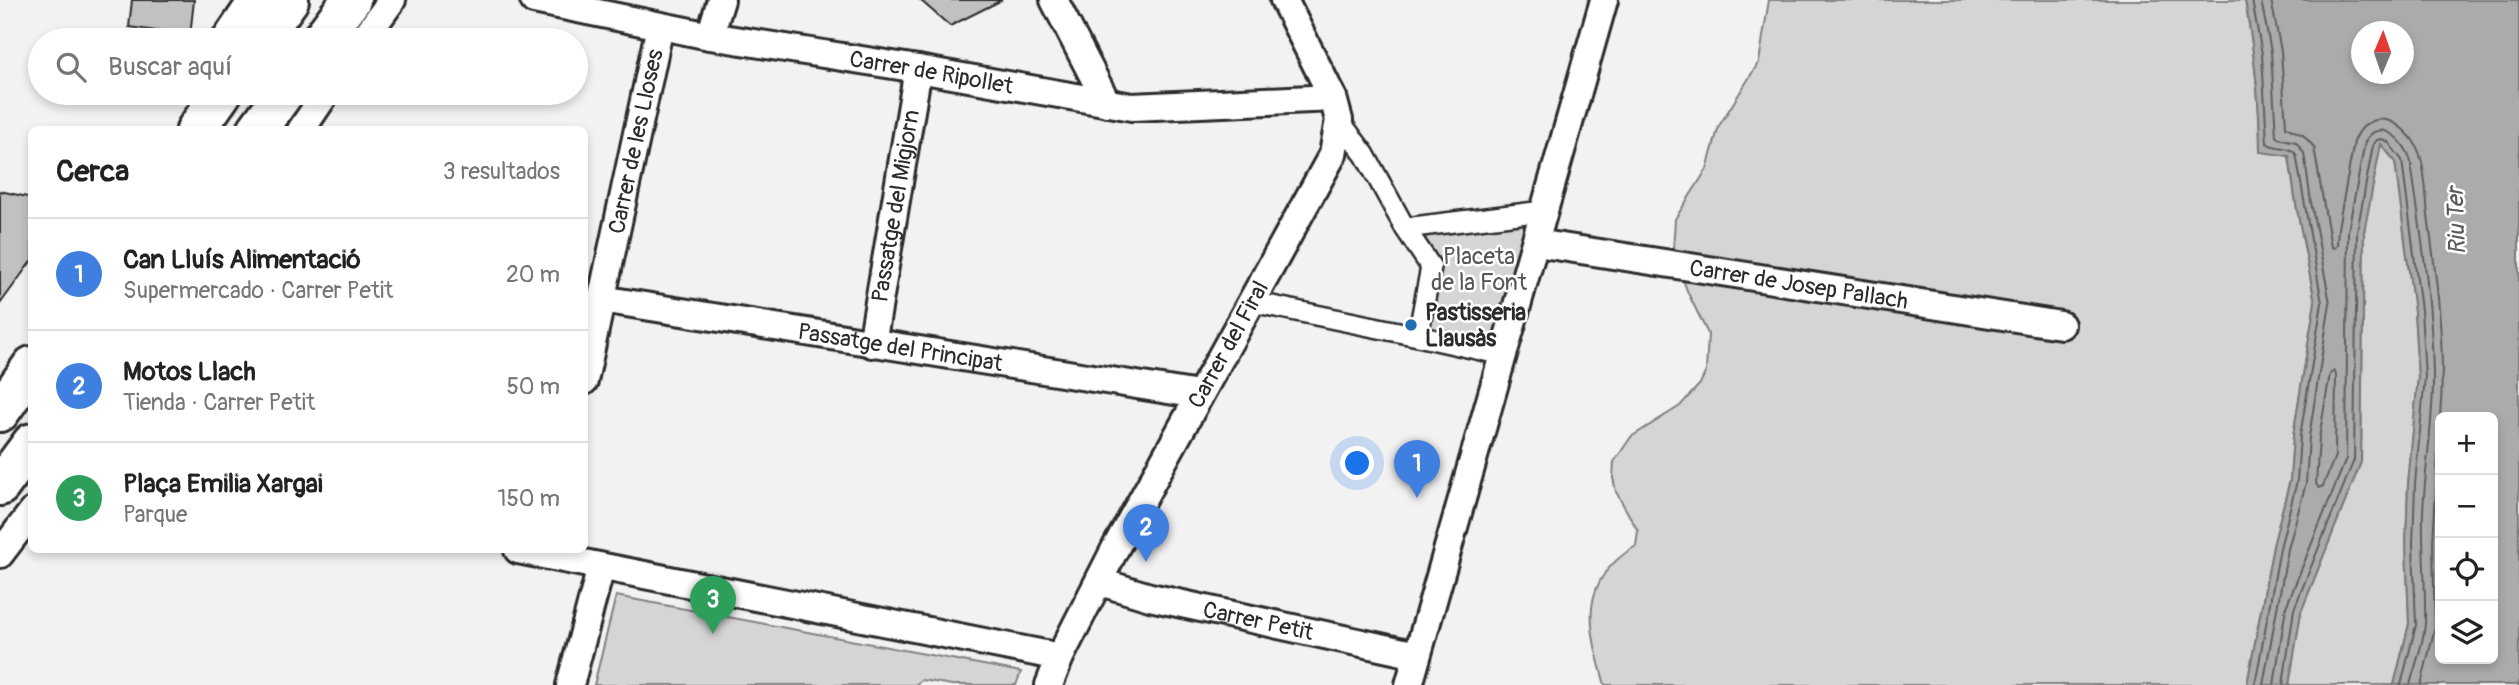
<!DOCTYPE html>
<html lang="es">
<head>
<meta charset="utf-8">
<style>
	body { margin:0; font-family:Pangolin,sans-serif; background:#f2f2f2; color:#222 }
	.controls { position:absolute; right:21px; bottom:21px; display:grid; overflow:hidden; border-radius:10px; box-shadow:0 4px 10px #0003 }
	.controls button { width:63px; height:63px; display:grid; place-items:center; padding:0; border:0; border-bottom:2px solid #e0e0e0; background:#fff; color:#222; font:35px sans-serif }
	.compass { position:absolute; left:2351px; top:21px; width:63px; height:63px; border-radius:50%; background:#fff; box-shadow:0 4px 10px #0003; rotate:2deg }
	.you { position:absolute; left:1358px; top:464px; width:24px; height:24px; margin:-18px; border:5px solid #fff; border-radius:50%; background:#1a73e8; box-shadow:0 0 0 10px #1a73e833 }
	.badge { display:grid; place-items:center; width:46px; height:46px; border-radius:50%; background:#0f766e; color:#fff; font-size:23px; font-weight:700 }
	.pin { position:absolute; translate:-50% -58px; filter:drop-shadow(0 2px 4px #0008) }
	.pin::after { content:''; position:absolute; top:37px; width:24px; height:21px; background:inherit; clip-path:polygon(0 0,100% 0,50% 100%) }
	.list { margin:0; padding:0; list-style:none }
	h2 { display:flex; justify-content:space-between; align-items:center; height:91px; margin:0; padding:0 28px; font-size:30px }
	h2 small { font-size:23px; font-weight:400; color:#767676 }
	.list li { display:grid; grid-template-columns:46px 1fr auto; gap:21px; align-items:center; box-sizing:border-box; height:112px; padding:0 28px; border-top:2px solid #e0e0e0 }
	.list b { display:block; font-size:26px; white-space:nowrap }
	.list p { margin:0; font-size:23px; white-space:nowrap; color:#767676 }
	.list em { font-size:23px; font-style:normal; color:#767676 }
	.icon { flex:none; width:38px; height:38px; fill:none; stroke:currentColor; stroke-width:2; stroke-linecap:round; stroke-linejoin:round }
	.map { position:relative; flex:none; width:2519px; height:685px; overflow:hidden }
	.search { position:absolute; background:#fff; box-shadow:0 4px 10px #0003; left:28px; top:28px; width:560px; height:77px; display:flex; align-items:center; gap:18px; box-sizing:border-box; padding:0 24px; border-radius:38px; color:#767676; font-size:26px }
	.panel { position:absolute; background:#fff; box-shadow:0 4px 10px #0003; left:28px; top:126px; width:560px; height:427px; border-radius:10px }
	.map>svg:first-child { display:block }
	.green { fill:#d5d5d5; stroke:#808080; stroke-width:2 }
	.water { fill:#ababab; stroke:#787878; stroke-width:2; fill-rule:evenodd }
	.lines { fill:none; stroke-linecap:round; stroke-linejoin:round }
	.shore { stroke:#5e5e5e; stroke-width:2 }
	.building { fill:#c1c1c1; stroke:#2b2b2b; stroke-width:2 }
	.pedestrian-casing { stroke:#2b2b2b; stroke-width:24 }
	.minor-casing { stroke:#2b2b2b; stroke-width:32 }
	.primary-casing { stroke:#2b2b2b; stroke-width:44 }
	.pedestrian { stroke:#fff; stroke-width:19 }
	.minor { stroke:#fff; stroke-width:26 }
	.primary { stroke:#fff; stroke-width:38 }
	.poi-dot { fill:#1f6fb2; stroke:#fff; stroke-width:2.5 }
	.labels { text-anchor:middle; stroke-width:5; stroke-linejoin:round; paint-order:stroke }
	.street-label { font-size:23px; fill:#2b2b2b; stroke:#fff }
	.park-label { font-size:23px; fill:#565656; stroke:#fff }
	.poi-label { font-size:23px; font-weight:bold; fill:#2b2b2b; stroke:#fff; text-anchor:start }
	.water-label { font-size:24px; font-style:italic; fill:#585858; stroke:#fff }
</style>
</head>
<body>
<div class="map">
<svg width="2519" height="685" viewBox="0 0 2519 685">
	<rect width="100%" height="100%" fill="#f2f2f2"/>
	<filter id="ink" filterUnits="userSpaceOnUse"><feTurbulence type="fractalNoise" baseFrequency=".0143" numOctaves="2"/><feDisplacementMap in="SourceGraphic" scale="14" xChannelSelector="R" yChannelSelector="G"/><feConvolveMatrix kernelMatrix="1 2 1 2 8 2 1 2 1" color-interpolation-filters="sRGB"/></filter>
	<g filter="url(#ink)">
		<path class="green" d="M 1769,0 L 2245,0 C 2254,51 2260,100 2260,151 L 2289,156 L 2296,204 L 2315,302 L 2293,436 L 2290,480 L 2273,546 L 2247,685 L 1605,685 C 1589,629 1576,581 1636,546 L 1638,531 L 1616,492 L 1613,478 L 1614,462 L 1631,437 L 1680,406 L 1700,384 L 1706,371 L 1708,334 L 1688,293 L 1678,266 L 1673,250 L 1675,219 L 1707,169 L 1719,126 L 1759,62 Z
			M 2380,143 L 2395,161 L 2414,311 L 2418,377 L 2408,484 L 2406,544 L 2409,624 L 2394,685 L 2289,685 L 2301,612 L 2361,462 L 2364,232 Z
			M 1543,211 L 1503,355 L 1418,336 L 1431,267 L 1405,228 Z
			M 616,596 L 1021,672 L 1016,685 L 952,685 L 922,680 L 915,685 L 594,685 Z"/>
		<path class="water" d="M 2245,0 L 2519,0 L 2519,685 L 2394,685 L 2409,624 L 2406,544 L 2408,484 L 2418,377 L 2414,311 L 2395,161 L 2381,144 L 2364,232 L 2361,462 L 2301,612 L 2289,685 L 2247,685 L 2273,546 L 2290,480 L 2293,436 L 2315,302 L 2296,204 L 2289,156 L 2260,152 C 2260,100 2254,51 2245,0 ZM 2362,32 L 2404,32 L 2404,74 L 2362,74 ZM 2440,417 L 2493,417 L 2493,659 L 2440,659 Z"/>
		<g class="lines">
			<path class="shore" d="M 2252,0 L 2262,54 L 2267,143 C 2275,150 2289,145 2296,154 L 2322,303 L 2300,436 L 2297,481 L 2280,548 L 2255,685
				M 2261,0 L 2271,52 L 2276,136 L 2278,138 L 2296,142 L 2304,153 L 2311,202 L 2330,303 L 2309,437 L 2306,483 L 2288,549 L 2263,685
				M 2271,0 L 2281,51 L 2286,127 L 2303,135 L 2314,147 L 2331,247 L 2335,248 L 2337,245 L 2338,228 L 2354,142 C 2358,131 2364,123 2376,120 C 2394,116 2413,136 2419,152 C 2426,171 2426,196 2428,216 C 2437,283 2446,349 2440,417
				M 2334,371 L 2336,375 L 2335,456 L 2323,486 L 2319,488 L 2316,484 L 2319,438 L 2330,374 Z
				M 2274,685 L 2286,607 L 2346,459 L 2348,231 L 2365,142 C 2379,114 2408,143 2411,163 C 2421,233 2432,303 2433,374 C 2434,419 2425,466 2423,512 C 2422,549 2426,586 2425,623 C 2424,643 2415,665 2410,685
				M 2283,685 L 2294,609 L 2354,460 L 2357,232 L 2373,145 L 2377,140 L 2382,139 L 2388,142 L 2402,160 L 2421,310 L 2425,377 L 2415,484 L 2413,544 L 2416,625 L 2401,685
				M 2421,685 L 2435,627 L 2433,544 L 2440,420"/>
		</g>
		<path class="building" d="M 132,0 L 194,0 L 190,36 L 129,27 Z
			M 920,0 L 1002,0 L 950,26 Z
			M 0,191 L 32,198 L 32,260 L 0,304 Z"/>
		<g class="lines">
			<defs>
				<path id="pedestrian" d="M 1339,120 L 1365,155 L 1405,228
					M 1252,302 L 1418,336
					M 1503,355 L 1418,336 L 1431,267 L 1405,228 L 1543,211"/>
				<g id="minor">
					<path id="s1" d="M 534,0 L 710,36 L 918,69 L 1132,107 L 1333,98"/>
					<path d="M 1054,0 L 1107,103"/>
					<path d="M 710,36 L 721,0"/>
					<path d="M 225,40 L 252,0"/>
					<path d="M 363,40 L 392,0"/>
					<path d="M 301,130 L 326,93"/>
					<path id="s2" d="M 1536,243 L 2061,325"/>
					<path id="s3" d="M 601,299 L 1199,395"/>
					<path id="s4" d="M 872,344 L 918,69"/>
					<path id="s5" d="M 584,381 L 660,26"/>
					<path d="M 518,550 L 1060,657"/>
					<path d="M 0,554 L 32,512"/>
					<path id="s6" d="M 1100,582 L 1150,597 L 1417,655"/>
					<path d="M 570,685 L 601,567"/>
					<path id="s7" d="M 1049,685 L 1060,657 L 1116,547 L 1333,154 L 1339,120 L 1333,98 L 1284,0"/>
					<path d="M 1409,685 L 1604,0"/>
				</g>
				<path id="primary" d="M 260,40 L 289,0
					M 321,40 L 351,0
					M 196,130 L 222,93
					M 257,130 L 284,93
					M 0,412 L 32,366
					M 0,486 L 32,443"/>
			</defs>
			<use href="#pedestrian" class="pedestrian-casing"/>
			<use href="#minor" class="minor-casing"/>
			<use href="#primary" class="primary-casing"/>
			<use href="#pedestrian" class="pedestrian"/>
			<use href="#minor" class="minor"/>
			<use href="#primary" class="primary"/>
		</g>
	</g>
	<circle class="poi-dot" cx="1411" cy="325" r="7"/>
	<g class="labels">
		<g class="street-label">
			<text dy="8" stroke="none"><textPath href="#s1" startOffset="404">Carrer de Ripollet</textPath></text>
			<text dy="8" stroke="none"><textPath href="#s5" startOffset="245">Carrer de les Lloses</textPath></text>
			<text dy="8" stroke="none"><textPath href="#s4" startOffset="140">Passatge del Migjorn</textPath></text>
			<text dy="8" stroke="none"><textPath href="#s2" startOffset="266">Carrer de Josep Pallach</textPath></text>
			<text dy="8" stroke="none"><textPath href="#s7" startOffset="385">Carrer del Firal</textPath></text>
			<text dy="8" stroke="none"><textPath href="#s3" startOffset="303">Passatge del Principat</textPath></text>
			<text dy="8" stroke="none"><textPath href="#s6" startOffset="163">Carrer Petit</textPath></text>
		</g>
		<g class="park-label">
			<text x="1479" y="264">Placeta<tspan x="1479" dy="26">de la Font</tspan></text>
		</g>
		<g class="poi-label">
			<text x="1425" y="320">Pastisseria<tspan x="1425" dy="26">Llausàs</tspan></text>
		</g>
		<g class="water-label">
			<text transform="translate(2456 221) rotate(-92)" y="8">Riu Ter</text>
		</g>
	</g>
</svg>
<div class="controls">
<button>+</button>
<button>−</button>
<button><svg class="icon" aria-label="locate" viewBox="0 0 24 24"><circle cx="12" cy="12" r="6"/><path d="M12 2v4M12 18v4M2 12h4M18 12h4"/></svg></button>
<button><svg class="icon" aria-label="layers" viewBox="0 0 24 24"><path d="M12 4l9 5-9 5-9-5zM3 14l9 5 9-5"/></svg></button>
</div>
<svg class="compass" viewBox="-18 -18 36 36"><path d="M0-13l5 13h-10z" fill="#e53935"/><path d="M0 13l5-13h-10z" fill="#767676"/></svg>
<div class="you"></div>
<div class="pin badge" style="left:1417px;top:498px;background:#3f7fe0">1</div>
<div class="pin badge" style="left:1146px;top:562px;background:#3f7fe0">2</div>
<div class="pin badge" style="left:713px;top:634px;background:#2e9e5b">3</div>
<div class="search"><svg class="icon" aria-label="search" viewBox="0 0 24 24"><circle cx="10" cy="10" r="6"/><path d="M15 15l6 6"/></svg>Buscar aquí</div>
<section class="panel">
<h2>Cerca<small>3 resultados</small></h2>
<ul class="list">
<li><span class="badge" style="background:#3f7fe0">1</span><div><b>Can Lluís Alimentació</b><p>Supermercado · Carrer Petit</p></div><em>20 m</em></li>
<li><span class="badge" style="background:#3f7fe0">2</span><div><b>Motos Llach</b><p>Tienda · Carrer Petit</p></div><em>50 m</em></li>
<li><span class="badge" style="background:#2e9e5b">3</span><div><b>Plaça Emilia Xargai</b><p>Parque</p></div><em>150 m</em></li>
</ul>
</section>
</div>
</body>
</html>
